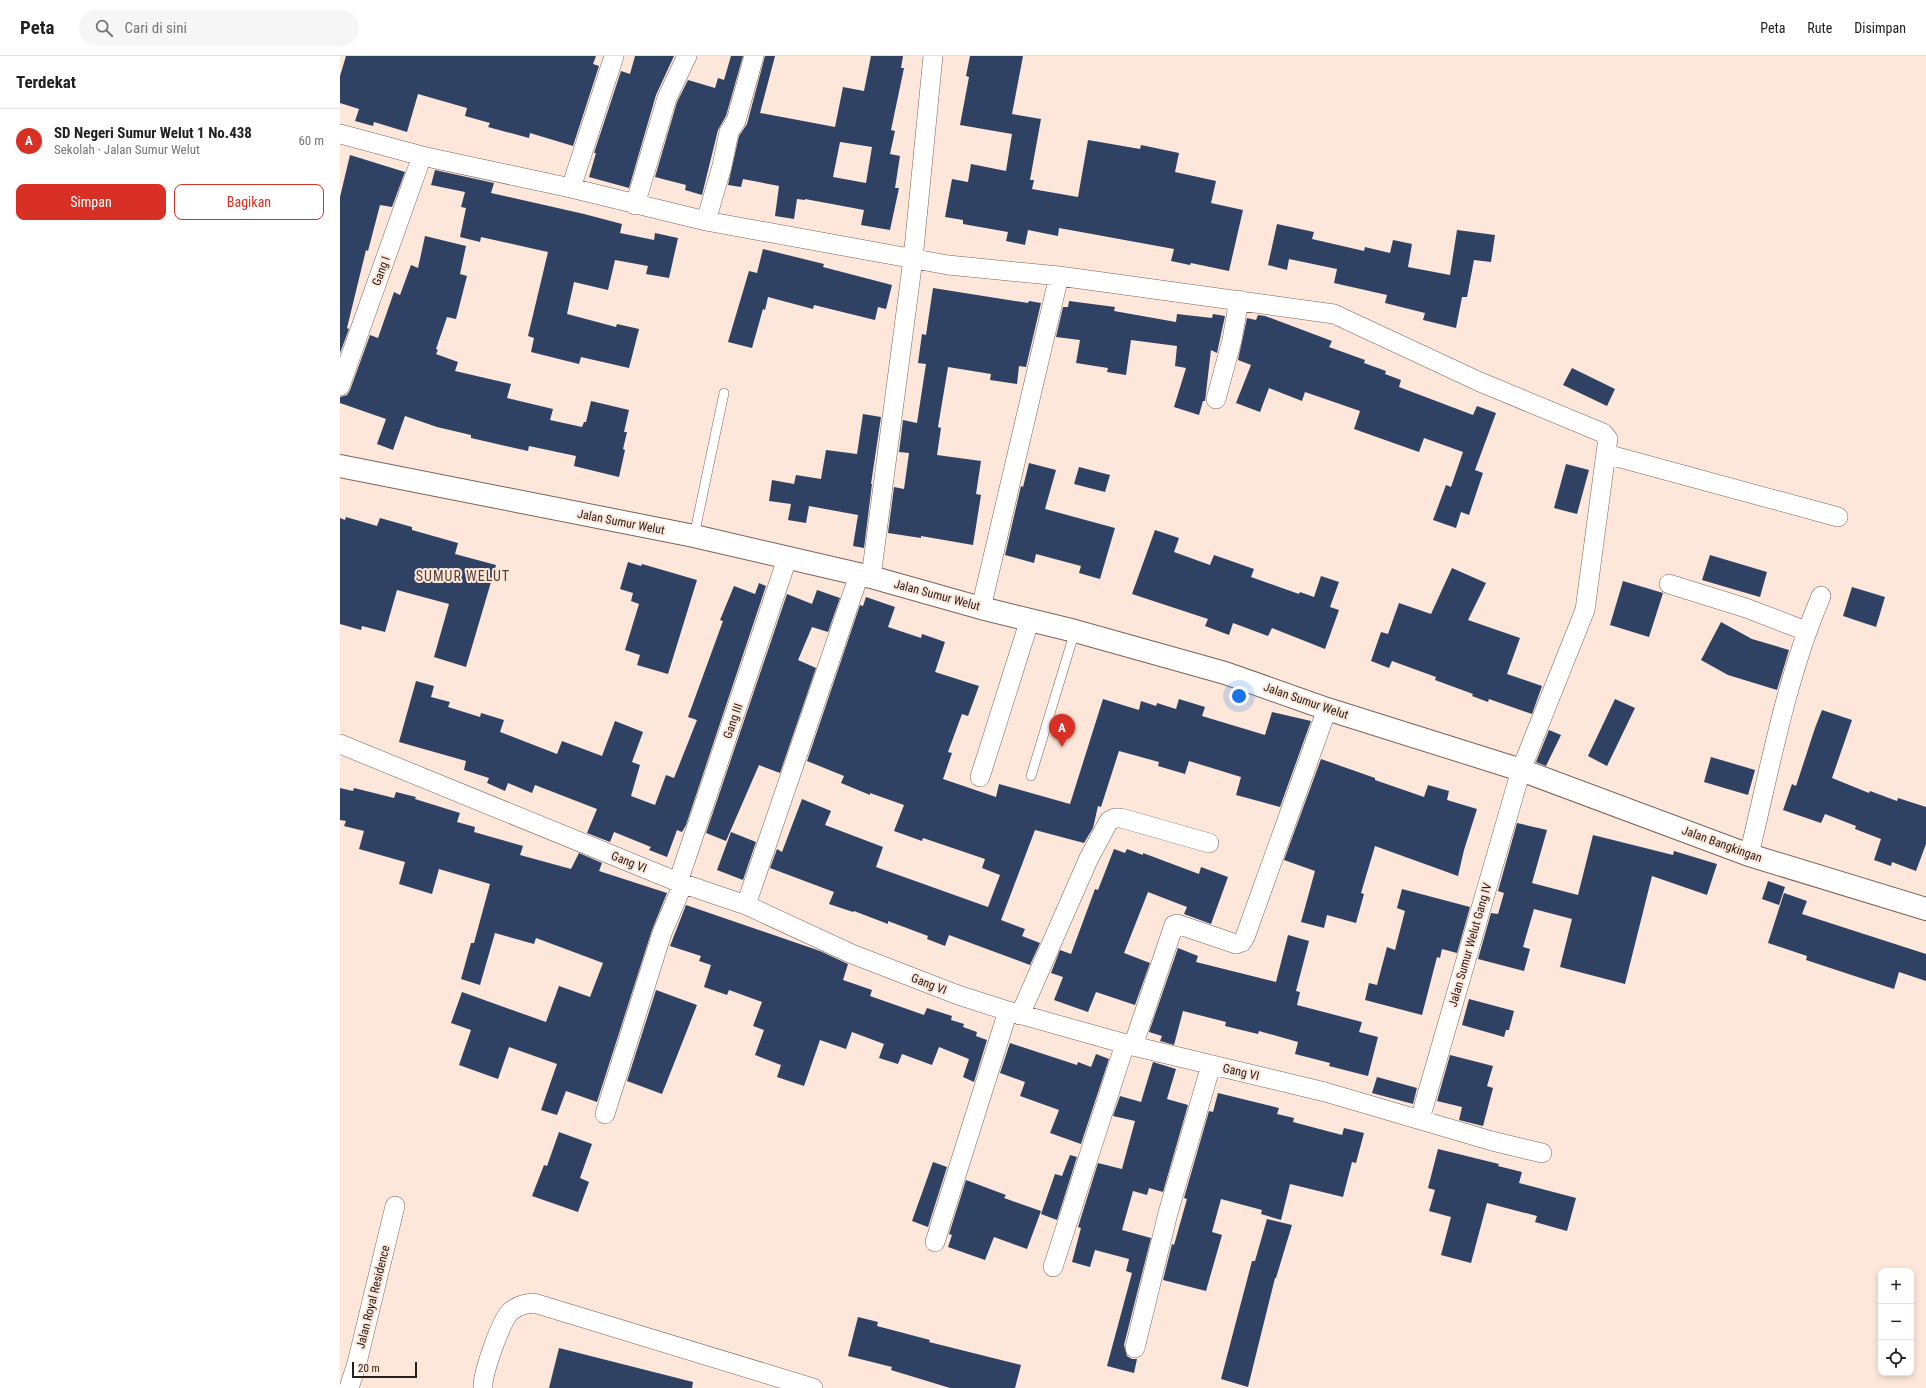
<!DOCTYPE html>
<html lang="id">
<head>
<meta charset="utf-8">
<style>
	body { margin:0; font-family:"Roboto Condensed",sans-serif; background:#f6f6f6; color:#202124 }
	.controls { position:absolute; right:12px; bottom:12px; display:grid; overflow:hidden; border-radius:8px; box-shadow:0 2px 6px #0003 }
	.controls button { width:36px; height:36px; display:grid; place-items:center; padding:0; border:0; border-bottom:1px solid #e0e0e0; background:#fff; color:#202124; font:20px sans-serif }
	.scale { position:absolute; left:12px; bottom:10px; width:65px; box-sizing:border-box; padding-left:4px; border:2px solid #2a201a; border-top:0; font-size:11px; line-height:14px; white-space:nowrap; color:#2a201a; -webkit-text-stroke:3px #fde7da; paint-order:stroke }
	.you { position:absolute; left:899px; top:640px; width:14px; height:14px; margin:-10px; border:3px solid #fff; border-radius:50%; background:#1a73e8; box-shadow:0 0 0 6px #1a73e833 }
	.badge { display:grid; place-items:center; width:26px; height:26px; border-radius:50%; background:#d93025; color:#fff; font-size:13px; font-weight:700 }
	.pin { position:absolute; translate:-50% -33px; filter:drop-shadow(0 1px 2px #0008) }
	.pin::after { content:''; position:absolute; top:21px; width:14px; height:12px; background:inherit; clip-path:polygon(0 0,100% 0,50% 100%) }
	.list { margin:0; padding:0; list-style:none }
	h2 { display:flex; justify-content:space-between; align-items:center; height:52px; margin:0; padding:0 16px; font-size:17px }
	h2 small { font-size:13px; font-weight:400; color:#757577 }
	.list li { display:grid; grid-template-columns:26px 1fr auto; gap:12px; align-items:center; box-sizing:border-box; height:64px; padding:0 16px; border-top:1px solid #e0e0e0 }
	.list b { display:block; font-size:15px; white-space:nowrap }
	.list p { margin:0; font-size:13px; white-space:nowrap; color:#757577 }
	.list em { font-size:13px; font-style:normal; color:#757577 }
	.actions { display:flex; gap:8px; padding:12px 16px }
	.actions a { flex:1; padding:9px 0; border:1px solid #d93025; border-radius:8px; text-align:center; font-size:14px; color:#d93025 }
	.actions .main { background:#d93025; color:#fff }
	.icon { flex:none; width:22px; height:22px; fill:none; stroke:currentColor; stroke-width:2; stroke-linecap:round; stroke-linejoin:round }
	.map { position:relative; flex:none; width:1586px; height:1332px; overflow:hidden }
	header { display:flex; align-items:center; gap:24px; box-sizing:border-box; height:56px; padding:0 20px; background:#fff; border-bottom:1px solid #e0e0e0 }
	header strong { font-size:19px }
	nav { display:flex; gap:22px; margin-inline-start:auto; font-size:14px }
	.search { width:280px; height:36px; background:#f6f6f6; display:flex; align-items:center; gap:10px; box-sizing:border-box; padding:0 14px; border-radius:22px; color:#757577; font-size:15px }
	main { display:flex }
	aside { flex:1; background:#fff }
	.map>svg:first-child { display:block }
	.building { fill:#2f4263; fill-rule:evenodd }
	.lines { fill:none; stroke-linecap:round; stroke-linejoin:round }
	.service-casing { stroke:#7b6356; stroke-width:10 }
	.minor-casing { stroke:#7b6356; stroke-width:20 }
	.tertiary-casing { stroke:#7b6356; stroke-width:24 }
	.service { stroke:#fff; stroke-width:9 }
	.minor { stroke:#fff; stroke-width:19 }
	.tertiary { stroke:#fff; stroke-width:22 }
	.labels { text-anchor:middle; stroke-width:4; stroke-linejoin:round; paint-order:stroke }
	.street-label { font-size:12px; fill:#2a201a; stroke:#fde7da }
	.quarter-label { font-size:14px; letter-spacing:1px; fill:#533d31; stroke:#fde7da }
</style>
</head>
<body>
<header>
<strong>Peta</strong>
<div class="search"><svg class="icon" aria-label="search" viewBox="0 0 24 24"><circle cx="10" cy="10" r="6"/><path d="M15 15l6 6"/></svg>Cari di sini</div>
<nav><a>Peta</a><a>Rute</a><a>Disimpan</a></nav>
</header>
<main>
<aside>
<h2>Terdekat<small></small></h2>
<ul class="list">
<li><span class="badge">A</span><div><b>SD Negeri Sumur Welut 1 No.438</b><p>Sekolah · Jalan Sumur Welut</p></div><em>60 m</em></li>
</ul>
<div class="actions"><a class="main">Simpan</a><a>Bagikan</a></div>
</aside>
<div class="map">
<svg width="1586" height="1332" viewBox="0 0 1586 1332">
	<rect width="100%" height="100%" fill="#fde7da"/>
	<path class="building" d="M 6,0 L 256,0 L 253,8 L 259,10 L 233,90 L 190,77 L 189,82 L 148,71 L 150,67 L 125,60 L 127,52 L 78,38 L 67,76 L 34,66 L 33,70 L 15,65 L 19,53 L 0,47 L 0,20 Z
		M 295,0 L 334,0 L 316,39 L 289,132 L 249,121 L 256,97 L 254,97 L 281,15 L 290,18 Z
		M 391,0 L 403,0 L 386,60 L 378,74 L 362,139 L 345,134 L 346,129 L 315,121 L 337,46 L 348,24 L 375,32 L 378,22 L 384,24 Z
		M 425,0 L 435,0 L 420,57 L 495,71 L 503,31 L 524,35 L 531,0 L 563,0 L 561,12 L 564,12 L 551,74 L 555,75 L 550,98 L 560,100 L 555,132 L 559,132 L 550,174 L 521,169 L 524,154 L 465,143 L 465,144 L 457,143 L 454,163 L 435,160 L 439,130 L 403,123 L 401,131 L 388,129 L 399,80 L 407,68 ZM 500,86 L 532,91 L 526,127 L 493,121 Z
		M 630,0 L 683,0 L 672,58 L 701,63 L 690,124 L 694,124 L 692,133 L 738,141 L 748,84 L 800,93 L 801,89 L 839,97 L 835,116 L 876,125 L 871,147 L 903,154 L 889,215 L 851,207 L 850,209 L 831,205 L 834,193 L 719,172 L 718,180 L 688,174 L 685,189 L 666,185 L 668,176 L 623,168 L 623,164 L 605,161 L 612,123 L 628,126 L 631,108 L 666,115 L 672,78 L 620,69 L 629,21 L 626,20 Z
		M 10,99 L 65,116 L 52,151 L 40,149 L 28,195 L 26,194 L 7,272 L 9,273 L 0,297 L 0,141 Z
		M 95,114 L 154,127 L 151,137 L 244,158 L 282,168 L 280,177 L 314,184 L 315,177 L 338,182 L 329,222 L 306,218 L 308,210 L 275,204 L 268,234 L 234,226 L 227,258 L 276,271 L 277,268 L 299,273 L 289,312 L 241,301 L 239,308 L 191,296 L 194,282 L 188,280 L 208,196 L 141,181 L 140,186 L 120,181 L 126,152 L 121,151 L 125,136 L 91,129 Z
		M 937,168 L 974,176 L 972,183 L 1024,195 L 1025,191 L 1050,197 L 1053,184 L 1072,188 L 1068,211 L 1110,219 L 1117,174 L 1155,179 L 1151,206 L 1134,204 L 1127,241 L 1122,241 L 1116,272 L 1083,264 L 1085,257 L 1045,247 L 1047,239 L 994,227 L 997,213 L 949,203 L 947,214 L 928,209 Z
		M 85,180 L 126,190 L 120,218 L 127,220 L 116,263 L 107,261 L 96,293 L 98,294 L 96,298 L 118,306 L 115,315 L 171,328 L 167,342 L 213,353 L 210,364 L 242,371 L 244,366 L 246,366 L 251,345 L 289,354 L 284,376 L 287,376 L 283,393 L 285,394 L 279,421 L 234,410 L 236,400 L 189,390 L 188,395 L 131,382 L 131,379 L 97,371 L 65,360 L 53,394 L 37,388 L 46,363 L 0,347 L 0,341 L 7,339 L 10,334 L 30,279 L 38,282 L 54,236 L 60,239 L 71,209 L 78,212 Z
		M 423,193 L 484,208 L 483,211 L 552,229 L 546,253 L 538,251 L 535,264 L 474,249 L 473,253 L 428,241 L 425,254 L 423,253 L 412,292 L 388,286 L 409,215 L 417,217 Z
		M 593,232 L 688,247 L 689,245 L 701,247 L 686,311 L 679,310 L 677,328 L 650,324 L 651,318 L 608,311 L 598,371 L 601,372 L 597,399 L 641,405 L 636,438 L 641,439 L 633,489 L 581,480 L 581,482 L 548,477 L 554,431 L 564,433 L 569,397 L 559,396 L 563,364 L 577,367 L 586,308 L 578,307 L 582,278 L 586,279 Z
		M 729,245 L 775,251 L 774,255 L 836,266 L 837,258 L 872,262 L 873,258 L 885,260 L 877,297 L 871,294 L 865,345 L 863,345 L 859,359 L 834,351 L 846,312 L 835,310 L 837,290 L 791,284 L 786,319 L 767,316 L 768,312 L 736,307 L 740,284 L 716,281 L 723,251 L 728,251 Z
		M 918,259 L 925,260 L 992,285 L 989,291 L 1025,304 L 1024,307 L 1046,315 L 1045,318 L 1061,324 L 1059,331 L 1133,359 L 1137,350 L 1156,357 L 1135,414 L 1143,417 L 1129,459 L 1121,456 L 1116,472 L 1093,464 L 1106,429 L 1111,431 L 1123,396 L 1084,382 L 1079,396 L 1014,373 L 1020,355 L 965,336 L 962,345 L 929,332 L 920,356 L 896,347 L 911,309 L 898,304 L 907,262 L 916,264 Z
		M 1232,312 L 1275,333 L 1267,350 L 1223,329 Z
		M 523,358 L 541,361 L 531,428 L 532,428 L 524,492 L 513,490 L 518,459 L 469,450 L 466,467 L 448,464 L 451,448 L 429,445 L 432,424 L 454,428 L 456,419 L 481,423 L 486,394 L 517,398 Z
		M 689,407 L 716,414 L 705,453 L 775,472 L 760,523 L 739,517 L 741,510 L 696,498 L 694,507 L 665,499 L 681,430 L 683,431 Z
		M 1226,408 L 1249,414 L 1237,458 L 1214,452 Z
		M 739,411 L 770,419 L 765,436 L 734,428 Z
		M 6,461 L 37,470 L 40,462 L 72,471 L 72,474 L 118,487 L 115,498 L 156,509 L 126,611 L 94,601 L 109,548 L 57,534 L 45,576 L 22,570 L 21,574 L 0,568 L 0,462 L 5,464 Z
		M 815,474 L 839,482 L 834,496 L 870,509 L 874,499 L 914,513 L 911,521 L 959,538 L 960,536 L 974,541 L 981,520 L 999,526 L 990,551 L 999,554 L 985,593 L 932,572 L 928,580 L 893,567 L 889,579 L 865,570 L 868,563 L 792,538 Z
		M 1370,499 L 1427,516 L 1420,541 L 1362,524 Z
		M 288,506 L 301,510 L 302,508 L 357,524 L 328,618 L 297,609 L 300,599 L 285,594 L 299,548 L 291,545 L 293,537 L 280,533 Z
		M 1112,512 L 1146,527 L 1128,564 L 1180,582 L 1167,618 L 1202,630 L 1192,658 L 1149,643 L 1148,646 L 1132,640 L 1133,638 L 1095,624 L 1096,621 L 1052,605 L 1049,612 L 1031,605 L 1041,576 L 1048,578 L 1059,547 L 1091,558 Z
		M 1283,525 L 1323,537 L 1309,581 L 1270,569 Z
		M 419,527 L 426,530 L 346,769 L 342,776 L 337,774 L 327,801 L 309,794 L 311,791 L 274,776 L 270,786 L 247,777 L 257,753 L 195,729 L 192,737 L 168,727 L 165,735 L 147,727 L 149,722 L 124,714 L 126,705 L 59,686 L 76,625 L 94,630 L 91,641 L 110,646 L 108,651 L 140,661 L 141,657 L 164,664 L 160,676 L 217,698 L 222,685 L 262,700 L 275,665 L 303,676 L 292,706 L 300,709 L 291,740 L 315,749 L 326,719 L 334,722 L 357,664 L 348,661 L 383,565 L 380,564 L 394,530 L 415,538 Z
		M 1512,531 L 1545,541 L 1536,571 L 1503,560 Z
		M 477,534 L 500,542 L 488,576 L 472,571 L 458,604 L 476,612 L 440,717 L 419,709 L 386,785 L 366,777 L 447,538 L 472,548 Z
		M 526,541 L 555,551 L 548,571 L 581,582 L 582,578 L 605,586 L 595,616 L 639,630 L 628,660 L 622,658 L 608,696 L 612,697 L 603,723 L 656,741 L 659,728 L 730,748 L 763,643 L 799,654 L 801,645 L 816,650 L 817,647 L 836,653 L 839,643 L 865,651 L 862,660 L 925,679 L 932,656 L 971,665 L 940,751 L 896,739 L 901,721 L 849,705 L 845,718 L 818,710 L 819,706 L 779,695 L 761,751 L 758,750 L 753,772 L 744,787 L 695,774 L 661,864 L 685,873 L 682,880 L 700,887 L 690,909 L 609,879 L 605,890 L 587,883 L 588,880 L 548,865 L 548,868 L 514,855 L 513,856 L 489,848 L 494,836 L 430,812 L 437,793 L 442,796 L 462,743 L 491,755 L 485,769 L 543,791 L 536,811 L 648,851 L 660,819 L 642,812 L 645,803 L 583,782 L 582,785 L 554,775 L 564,749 L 530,737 L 530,739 L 501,727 L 504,720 L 467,705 L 520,549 L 523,550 Z
		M 1381,566 L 1412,583 L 1449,594 L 1437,634 L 1388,619 L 1361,604 Z
		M 1275,643 L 1295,652 L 1267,710 L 1248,700 Z
		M 1482,654 L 1512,664 L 1492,722 L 1529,737 L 1530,735 L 1557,745 L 1558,742 L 1586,751 L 1586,788 L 1576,815 L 1552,806 L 1551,810 L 1534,804 L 1541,783 L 1515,773 L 1516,770 L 1485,758 L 1481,767 L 1443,754 L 1452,728 L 1456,730 L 1475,672 Z
		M 1209,674 L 1221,679 L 1206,710 L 1196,706 Z
		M 1371,701 L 1415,714 L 1408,739 L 1364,726 Z
		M 981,703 L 1035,722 L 1035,724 L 1084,741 L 1088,729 L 1109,735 L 1107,744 L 1137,753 L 1124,794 L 1118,820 L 1035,790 L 1021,837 L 1024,838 L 1016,867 L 987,859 L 984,872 L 961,866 L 975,815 L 944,804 Z
		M 0,732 L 13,735 L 14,732 L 54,742 L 56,736 L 76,741 L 75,743 L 120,757 L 117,766 L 135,771 L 134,776 L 183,790 L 180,799 L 231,813 L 239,797 L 262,807 L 259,815 L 327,837 L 312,874 L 257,1046 L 226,1035 L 217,1059 L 201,1054 L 217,1008 L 169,991 L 158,1023 L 119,1009 L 131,974 L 111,967 L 122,936 L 206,966 L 219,930 L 250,941 L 263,907 L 196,882 L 194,888 L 155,877 L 140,929 L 121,923 L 131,887 L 134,887 L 150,828 L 99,813 L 92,838 L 59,828 L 65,806 L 19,793 L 24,775 L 4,770 L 6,765 L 0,764 Z
		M 1177,767 L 1207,774 L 1192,827 L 1238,839 L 1253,779 L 1333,799 L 1334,795 L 1377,808 L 1367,839 L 1312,820 L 1285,928 L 1220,911 L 1232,863 L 1194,853 L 1183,891 L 1190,893 L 1184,915 L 1138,903 L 1151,857 L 1158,858 L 1164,837 L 1158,835 Z
		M 391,776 L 416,786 L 403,824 L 377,814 Z
		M 774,793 L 785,797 L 787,793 L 803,799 L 803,797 L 859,818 L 861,811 L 888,821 L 871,868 L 844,858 L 847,851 L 808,836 L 784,897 L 810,907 L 795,949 L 756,936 L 748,956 L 714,944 L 723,921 L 711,917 L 720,894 L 731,898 L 755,833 L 758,834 Z
		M 1428,825 L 1445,831 L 1439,849 L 1422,843 Z
		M 1062,833 L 1130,851 L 1117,897 L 1102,893 L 1100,902 L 1097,901 L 1082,959 L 1025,944 L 1029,927 L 1037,929 L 1047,891 L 1055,894 L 1065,855 L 1057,852 Z
		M 1444,837 L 1467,845 L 1462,858 L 1586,898 L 1586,925 L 1559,916 L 1554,933 L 1466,904 L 1467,900 L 1428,887 Z
		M 346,849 L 480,895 L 508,908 L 503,924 L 532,934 L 530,940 L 584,959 L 587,952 L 612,960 L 611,964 L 624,968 L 623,971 L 637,976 L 636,980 L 647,984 L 634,1026 L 623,1021 L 629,1003 L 599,991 L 592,1009 L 562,998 L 558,1008 L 539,1002 L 544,988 L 512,976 L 506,993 L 480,984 L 464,1030 L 437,1021 L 441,1009 L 415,999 L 424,974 L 413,970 L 422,946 L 389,934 L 387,939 L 364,931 L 371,909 L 359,905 L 361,900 L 330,890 Z
		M 948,879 L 969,885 L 956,935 L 960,936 L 957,949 L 1022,966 L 1019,976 L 1038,981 L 1028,1020 L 989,1010 L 990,1007 L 955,998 L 958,986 L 919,975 L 918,978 L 885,970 L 886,966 L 843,955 L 834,989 L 820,985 L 822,980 L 809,976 L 838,892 L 858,900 L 856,906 L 936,926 Z
		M 316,934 L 357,949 L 322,1038 L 287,1025 Z
		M 1129,943 L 1174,955 L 1169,974 L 1166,974 L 1164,981 L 1122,969 Z
		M 670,987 L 737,1009 L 738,1006 L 751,1011 L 756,998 L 769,1003 L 741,1088 L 710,1077 L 719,1054 L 680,1040 L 685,1026 L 660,1017 Z
		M 1110,999 L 1153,1010 L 1147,1030 L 1153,1032 L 1143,1070 L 1119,1064 L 1122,1051 L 1097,1045 Z
		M 813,1006 L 836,1013 L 827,1043 L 848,1049 L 823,1136 L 809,1132 L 807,1139 L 793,1135 L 782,1174 L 811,1182 L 784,1289 L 787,1300 L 792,1303 L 797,1303 L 794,1317 L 767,1310 L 792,1217 L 786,1215 L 789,1203 L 755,1194 L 750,1211 L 732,1206 L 741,1172 L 738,1171 L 758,1107 L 782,1113 L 795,1065 L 773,1060 L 780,1040 L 801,1046 Z
		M 1037,1021 L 1077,1032 L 1073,1048 L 1032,1037 Z
		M 878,1037 L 939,1052 L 937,1058 L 954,1062 L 953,1066 L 1002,1079 L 1004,1072 L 1024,1077 L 1016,1107 L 1012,1106 L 1003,1141 L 950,1128 L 941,1164 L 921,1158 L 922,1154 L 881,1143 L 872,1176 L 882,1179 L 866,1235 L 823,1224 L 832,1188 L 834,1189 L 847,1143 L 844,1142 L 869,1055 L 873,1056 Z
		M 219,1076 L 252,1088 L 240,1122 L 249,1126 L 238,1156 L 192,1140 L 204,1109 L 207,1110 Z
		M 1098,1093 L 1159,1108 L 1158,1110 L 1182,1116 L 1179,1127 L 1236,1142 L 1227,1175 L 1195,1166 L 1197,1160 L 1147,1147 L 1131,1207 L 1101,1199 L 1111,1161 L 1089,1155 L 1095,1134 L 1088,1132 Z
		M 730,1099 L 737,1101 L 717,1164 L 701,1158 L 715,1118 L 722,1120 Z
		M 593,1106 L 607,1111 L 588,1171 L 572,1165 Z
		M 626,1124 L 666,1139 L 664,1142 L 701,1155 L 687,1193 L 654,1181 L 645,1204 L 608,1191 L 612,1179 L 609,1178 Z
		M 927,1163 L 952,1169 L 936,1222 L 935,1222 L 908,1331 L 881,1323 L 912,1205 L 915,1205 Z
		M 518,1261 L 538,1266 L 537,1270 L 590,1284 L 589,1286 L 681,1309 L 675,1332 L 610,1332 L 551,1314 L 552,1311 L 508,1300 Z
		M 219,1292 L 353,1326 L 352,1332 L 209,1332 Z"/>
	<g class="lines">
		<defs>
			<path id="service" d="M 354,480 L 384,337
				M 691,720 L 735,575"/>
			<path id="minor" d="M 0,78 L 82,100 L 231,132 L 366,165 L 608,209 L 719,220 L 994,258 L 1140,326 L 1263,377 L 1268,383 L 1267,389 L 1245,554 L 1181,714 L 1080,1063
				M 231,132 L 274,0
				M 295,149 L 327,42 L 347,0
				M 366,165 L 382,110 L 389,76 L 396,65 L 414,0
				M 0,330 L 82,100
				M 876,343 L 892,284 L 899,244
				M 1266,398 L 1498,461
				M 531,521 L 573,203 L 593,0
				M 1329,528 L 1406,552 L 1466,575
				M 641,552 L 719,220
				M 0,688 L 338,826 L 406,849 L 512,898 L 618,939 L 668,955 L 793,990 L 985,1036 L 1152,1085 L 1202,1097
				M 640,721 L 690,563
				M 1409,799 C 1430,712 1446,622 1481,540
				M 338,826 L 447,503
				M 406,849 L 519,519
				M 680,959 L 749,802 L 769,765 L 775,762 L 781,762 L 869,787
				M 793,990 L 834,869 L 837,868 L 896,888 L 902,886 L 905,881 L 987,653
				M 265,1058 L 322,877 L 343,828
				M 595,1186 L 668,955
				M 713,1211 L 785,988
				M 795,1292 L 828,1157 L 871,1009
				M 9,1332 L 17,1307 L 55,1150
				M 143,1332 C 142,1319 161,1263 171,1255 C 179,1249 185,1248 194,1247 L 473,1332"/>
			<path id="tertiary" d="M 0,410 L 354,480 L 531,521 L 641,552 L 735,575 L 885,617 L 987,653 L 1181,714 L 1409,799 L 1586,853"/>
		</defs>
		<use href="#service" class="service-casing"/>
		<use href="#minor" class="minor-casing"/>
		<use href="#tertiary" class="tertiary-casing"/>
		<use href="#service" class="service"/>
		<use href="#minor" class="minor"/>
		<use href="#tertiary" class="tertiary"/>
	</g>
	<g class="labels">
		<g class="street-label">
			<text transform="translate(41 215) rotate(-70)" y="4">Gang I</text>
			<text transform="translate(281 466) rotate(11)" y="4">Jalan Sumur Welut</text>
			<text transform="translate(597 539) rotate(15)" y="4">Jalan Sumur Welut</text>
			<text transform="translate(966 645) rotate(19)" y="4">Jalan Sumur Welut</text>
			<text transform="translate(393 665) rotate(-71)" y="4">Gang III</text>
			<text transform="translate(1382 788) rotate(20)" y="4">Jalan Bangkingan</text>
			<text transform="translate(289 806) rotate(22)" y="4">Gang VI</text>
			<text transform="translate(1130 889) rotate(-74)" y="4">Jalan Sumur Welut Gang IV</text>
			<text transform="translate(589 928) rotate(21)" y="4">Gang VI</text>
			<text transform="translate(901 1016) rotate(13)" y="4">Gang VI</text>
			<text transform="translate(33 1241) rotate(-76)" y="4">Jalan Royal Residence</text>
		</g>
		<g class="quarter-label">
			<text x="123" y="525">SUMUR WELUT</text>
		</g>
	</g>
</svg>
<div class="controls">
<button>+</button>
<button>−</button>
<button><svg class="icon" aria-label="locate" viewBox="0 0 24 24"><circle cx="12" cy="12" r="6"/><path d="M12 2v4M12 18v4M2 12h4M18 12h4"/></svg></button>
</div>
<div class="scale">20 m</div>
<div class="you"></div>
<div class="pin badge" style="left:722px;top:691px">A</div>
</div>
</main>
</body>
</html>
